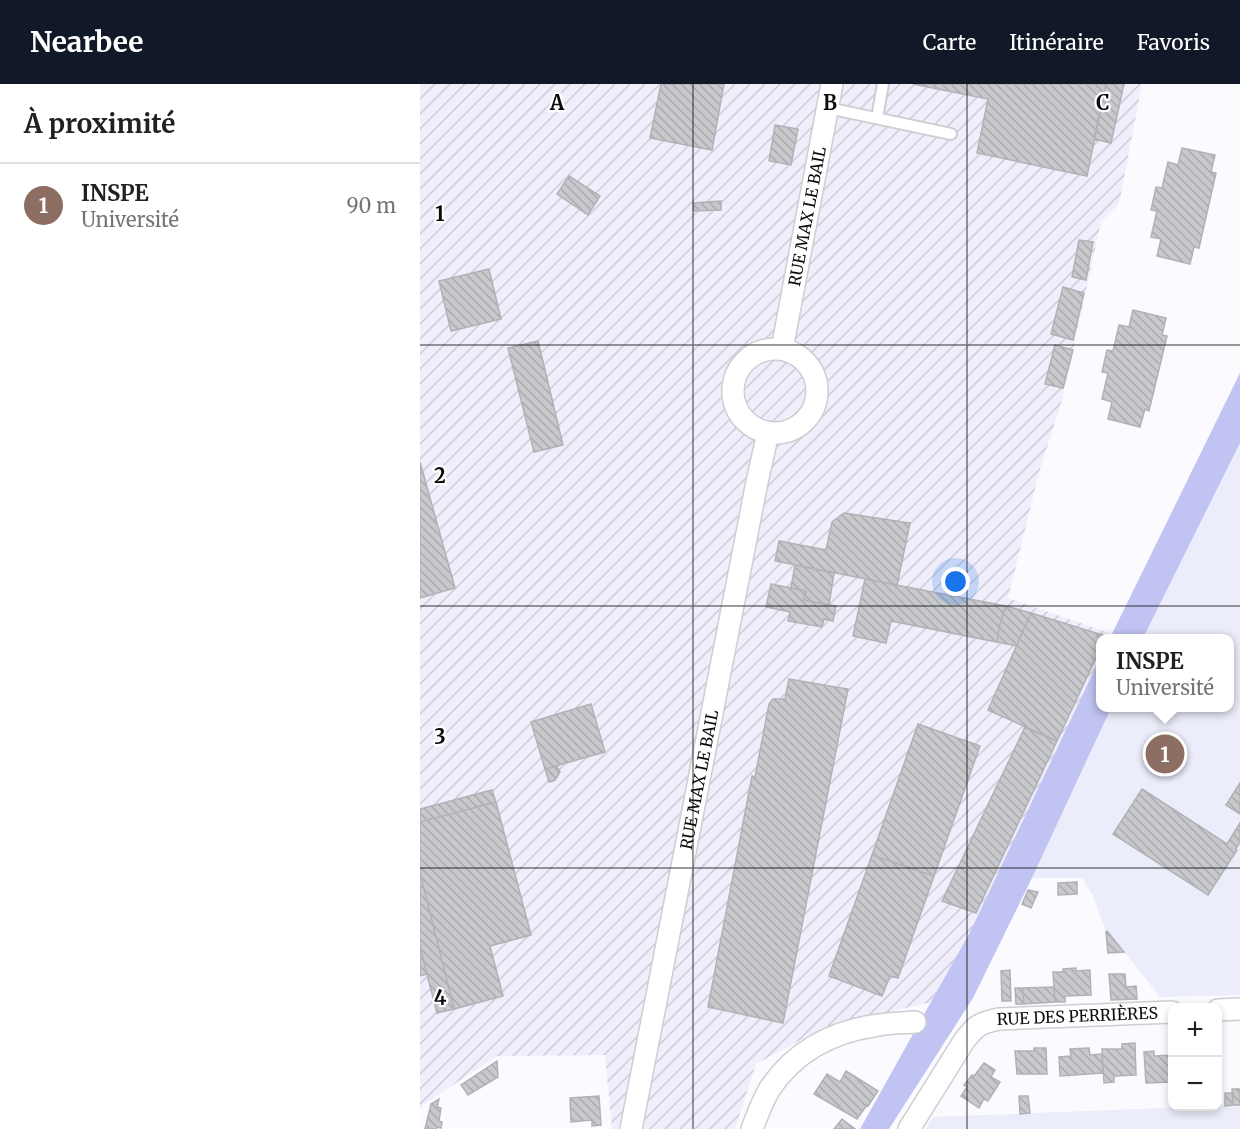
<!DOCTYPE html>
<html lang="fr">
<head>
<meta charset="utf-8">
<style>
	body { margin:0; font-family:Merriweather,serif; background:#f6f6f6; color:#202124 }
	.controls { position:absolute; right:18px; bottom:18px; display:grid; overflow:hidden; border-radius:12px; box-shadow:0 3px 9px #0003 }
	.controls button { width:54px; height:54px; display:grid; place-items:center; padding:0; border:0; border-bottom:2px solid #e0e0e0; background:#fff; color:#202124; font:30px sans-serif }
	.you { position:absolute; left:536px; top:498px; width:21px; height:21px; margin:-15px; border:4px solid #fff; border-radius:50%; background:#1a73e8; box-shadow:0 0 0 9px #1a73e833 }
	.badge { display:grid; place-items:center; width:39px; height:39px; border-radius:50%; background:#111827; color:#fff; font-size:20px; font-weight:700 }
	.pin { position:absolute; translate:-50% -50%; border:3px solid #fff; box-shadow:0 2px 6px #0006 }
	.popup { position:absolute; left:676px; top:550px; width:138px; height:78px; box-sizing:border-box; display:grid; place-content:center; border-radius:12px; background:#fff; filter:drop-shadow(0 2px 4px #0005); font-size:20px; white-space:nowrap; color:#757577 }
	.popup b { font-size:22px; color:#202124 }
	.popup::after { content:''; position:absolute; left:50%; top:100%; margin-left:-12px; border:12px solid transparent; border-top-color:#fff }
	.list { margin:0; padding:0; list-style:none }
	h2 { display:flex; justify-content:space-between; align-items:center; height:78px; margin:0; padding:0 24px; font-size:26px }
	h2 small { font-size:20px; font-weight:400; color:#757577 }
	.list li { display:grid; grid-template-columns:39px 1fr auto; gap:18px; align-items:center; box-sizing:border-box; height:84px; padding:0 24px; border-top:2px solid #e0e0e0 }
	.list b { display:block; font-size:22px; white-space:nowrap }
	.list p { margin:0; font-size:20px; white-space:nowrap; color:#757577 }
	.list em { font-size:20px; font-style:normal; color:#757577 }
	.map { position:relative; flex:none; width:820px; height:1045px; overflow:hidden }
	header { display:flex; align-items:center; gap:36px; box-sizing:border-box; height:84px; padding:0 30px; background:#111827; color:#fff }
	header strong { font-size:28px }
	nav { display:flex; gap:33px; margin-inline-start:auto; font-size:21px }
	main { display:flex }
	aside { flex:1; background:#fff }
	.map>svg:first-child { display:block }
	.built { fill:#ecedfa }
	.industrial { fill:url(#industrial-furrows) }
	.grass { fill:#c1c4f2 }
	.building { fill:url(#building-back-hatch); stroke:#b1b1b6; stroke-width:1.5 }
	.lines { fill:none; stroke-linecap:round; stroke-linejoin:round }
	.service-casing { stroke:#cdced2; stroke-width:14 }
	.minor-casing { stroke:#cdced2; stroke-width:24 }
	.service { stroke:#fff; stroke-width:10 }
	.minor { stroke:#fff; stroke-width:21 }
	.grid { fill:none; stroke:#0b0b0d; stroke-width:1.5; stroke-opacity:0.55 }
	.labels { text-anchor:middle; stroke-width:4.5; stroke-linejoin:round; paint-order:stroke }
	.street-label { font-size:16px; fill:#0b0b0d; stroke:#fff }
	.grid-label { font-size:20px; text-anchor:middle; font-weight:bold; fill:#0b0b0d; stroke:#fff; stroke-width:4.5; stroke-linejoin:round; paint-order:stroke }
</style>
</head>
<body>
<header>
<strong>Nearbee</strong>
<nav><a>Carte</a><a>Itinéraire</a><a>Favoris</a></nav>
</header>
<main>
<aside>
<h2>À proximité<small></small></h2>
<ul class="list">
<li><span class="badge" style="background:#8d6e63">1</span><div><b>INSPE</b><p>Université</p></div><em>90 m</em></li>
</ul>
</aside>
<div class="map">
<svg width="820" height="1045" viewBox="0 0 820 1045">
	<defs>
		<pattern id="industrial-furrows" width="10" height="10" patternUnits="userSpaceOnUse" patternTransform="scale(1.5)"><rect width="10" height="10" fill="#f1eefc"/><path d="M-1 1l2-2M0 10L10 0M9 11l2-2" fill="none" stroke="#cdcbd7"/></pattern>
		<pattern id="building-back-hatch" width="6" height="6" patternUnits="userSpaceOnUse" patternTransform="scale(1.5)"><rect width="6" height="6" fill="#c8c9cd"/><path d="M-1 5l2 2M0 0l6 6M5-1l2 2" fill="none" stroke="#aaabaf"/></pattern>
	</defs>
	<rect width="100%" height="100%" fill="#fafaff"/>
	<path class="built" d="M 820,359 L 820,911 L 740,913 L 688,847 L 686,848 L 672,809 L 671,809 L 662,794 L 612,794 L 691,624 L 810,624 L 810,554 L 723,554 Z
		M 820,1021 L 820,1045 L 506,1045 L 513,1033 Z"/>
	<path class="industrial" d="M 0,0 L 722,0 L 699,120 L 681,138 L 642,316 L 620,385 L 588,514 L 692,550 L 690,554 L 680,554 L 680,574 L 550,848 L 511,918 L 403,944 L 336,980 L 315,1045 L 192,1045 L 185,971 L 77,972 L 3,1021 L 0,1026 Z"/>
	<path class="grass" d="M 820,289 L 820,359 L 723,554 L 690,554 Z
		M 680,574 L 680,624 L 691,624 L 612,794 L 553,914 L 469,1045 L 440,1045 L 550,848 Z"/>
	<path class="building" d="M 241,0 L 304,0 L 292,66 L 230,54 Z
		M 493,0 L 686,0 L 667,92 L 557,69 L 568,15 Z
		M 686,0 L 704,0 L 691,59 L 674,55 Z
		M 355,41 L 378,45 L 371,81 L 349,77 Z
		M 762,64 L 795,71 L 791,88 L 796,89 L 779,164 L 774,163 L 770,180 L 737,172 L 741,155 L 731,153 L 737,127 L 731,126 L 736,103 L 742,104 L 748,78 L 758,81 Z
		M 149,92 L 180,112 L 168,131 L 137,110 Z
		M 301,117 L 301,126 L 274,127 L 273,119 Z
		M 659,156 L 673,158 L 666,196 L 652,193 Z
		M 69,185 L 81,235 L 31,247 L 19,197 Z
		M 643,203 L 664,209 L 653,256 L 631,250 Z
		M 713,226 L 746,234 L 742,251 L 747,252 L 729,327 L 725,325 L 720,343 L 688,335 L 692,318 L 682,315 L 688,289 L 682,288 L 687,266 L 693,267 L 699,241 L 709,243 Z
		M 118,257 L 143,361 L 114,368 L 88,264 Z
		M 635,261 L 653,266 L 643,304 L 625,300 Z
		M 0,378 L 35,504 L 0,514 Z
		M 424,429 L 490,439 L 477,501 L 355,477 L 359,457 L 406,466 L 412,438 Z
		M 375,481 L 414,489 L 409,521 L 384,516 L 386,507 L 371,504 Z
		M 445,495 L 586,522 L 580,540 L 577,558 L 471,537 L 466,559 L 433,552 Z
		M 351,500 L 386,507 L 384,516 L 416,522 L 413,537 L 404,535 L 402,543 L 368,537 L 370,528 L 346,523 Z
		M 586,522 L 611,529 L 596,562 L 577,558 L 580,540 Z
		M 611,529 L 686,552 L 686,554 L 680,554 L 680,565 L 637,657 L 568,626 Z
		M 369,595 L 428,605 L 363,939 L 288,923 L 332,692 L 335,693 L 349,620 L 353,615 L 365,615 Z
		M 171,620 L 185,668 L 125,685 L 111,638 Z
		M 498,640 L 560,662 L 514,792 L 452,771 Z
		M 605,643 L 637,657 L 556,829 L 522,817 Z
		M 137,682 L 140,688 L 135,696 L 129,698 L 125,685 Z
		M 820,699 L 820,730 L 806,721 Z
		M 722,705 L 807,760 L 820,739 L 820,758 L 816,765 L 817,766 L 788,811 L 693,750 Z
		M 72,706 L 76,718 L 0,738 L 0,725 Z
		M 76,718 L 111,851 L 70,862 L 83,912 L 34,925 L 0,789 L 0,738 Z
		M 452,771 L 514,792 L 478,894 L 470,892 L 462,912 L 409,892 Z
		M 0,789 L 34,925 L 17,929 L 0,863 Z
		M 657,798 L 657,810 L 638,811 L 638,799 Z
		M 608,806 L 618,808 L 611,824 L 602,820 Z
		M 687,847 L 704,868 L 688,869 L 686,848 Z
		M 0,863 L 7,890 L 0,892 Z
		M 656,884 L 656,887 L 670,886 L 671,911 L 645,912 L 645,918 L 635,918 L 633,888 L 643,888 L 643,885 Z
		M 590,886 L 591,917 L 582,917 L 581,887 Z
		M 689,890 L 705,890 L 706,903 L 716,902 L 717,915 L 691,916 Z
		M 634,903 L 635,918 L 604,920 L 603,904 Z
		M 595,904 L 603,904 L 604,920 L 596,920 Z
		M 715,959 L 716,991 L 694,992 L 694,998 L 684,999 L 682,965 L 702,965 L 702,960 Z
		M 614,964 L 626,964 L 627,990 L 597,990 L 595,967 L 614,967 Z
		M 669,964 L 670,971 L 682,970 L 683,989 L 640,992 L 639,973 L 651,972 L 650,965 Z
		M 734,967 L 734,972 L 752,971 L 752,998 L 726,999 L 724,968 Z
		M 798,969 L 800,969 L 801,1001 L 798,1001 Z
		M 77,977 L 78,993 L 48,1011 L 41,1001 Z
		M 564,979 L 575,986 L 571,993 L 580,998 L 568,1017 L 564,1015 L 559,1024 L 541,1012 L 547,1003 L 544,1001 L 552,991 L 554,992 Z
		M 426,987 L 458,1007 L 448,1022 L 447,1021 L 437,1035 L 394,1010 L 407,990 L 420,998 Z
		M 812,1005 L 820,1005 L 820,1021 L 813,1021 Z
		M 805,1009 L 813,1009 L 813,1021 L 805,1022 Z
		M 179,1012 L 181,1041 L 172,1042 L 172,1036 L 151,1038 L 150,1014 Z
		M 599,1012 L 608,1012 L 610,1029 L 600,1030 Z
		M 19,1015 L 17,1023 L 21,1024 L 19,1037 L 22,1038 L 21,1044 L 17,1043 L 16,1045 L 5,1045 L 11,1020 Z
		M 422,1035 L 435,1045 L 414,1045 Z"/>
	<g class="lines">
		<defs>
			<path id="service" d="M 408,24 L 531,50
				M 457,34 L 463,0"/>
			<g id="minor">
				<circle cx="355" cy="307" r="42"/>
				<path id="s1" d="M 362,265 L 412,0"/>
				<path d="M 798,926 L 820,925"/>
				<path id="s2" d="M 211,1045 L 337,398 L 348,349"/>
				<path d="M 332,1045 C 337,1032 342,1018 349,1006 C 372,970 410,948 453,942 C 466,939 481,939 495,938"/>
				<path id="s3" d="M 489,1045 L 544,957 C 556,941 560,939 579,935 L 752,928"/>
			</g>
		</defs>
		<use href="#service" class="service-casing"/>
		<use href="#minor" class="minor-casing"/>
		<use href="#service" class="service"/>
		<use href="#minor" class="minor"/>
	</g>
	<path class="grid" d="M 273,0 L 273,1045M 547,0 L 547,1045M 0,261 L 820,261M 0,522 L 820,522M 0,784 L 820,784"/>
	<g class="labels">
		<g class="street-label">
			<text dy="6" stroke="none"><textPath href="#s1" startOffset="135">RUE MAX LE BAIL</textPath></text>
			<text dy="6" stroke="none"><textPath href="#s2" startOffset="356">RUE MAX LE BAIL</textPath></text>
			<text dy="6" stroke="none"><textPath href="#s3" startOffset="225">RUE DES PERRIÈRES</textPath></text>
		</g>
	</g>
	<g class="grid-label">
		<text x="137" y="26">A</text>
		<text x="410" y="26">B</text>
		<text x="683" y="26">C</text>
		<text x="20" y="137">1</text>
		<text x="20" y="399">2</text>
		<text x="20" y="660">3</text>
		<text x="20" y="921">4</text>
	</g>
</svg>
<div class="controls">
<button>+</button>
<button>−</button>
</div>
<div class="you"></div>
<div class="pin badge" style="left:745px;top:670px;background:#8d6e63">1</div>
<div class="popup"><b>INSPE</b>Université</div>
</div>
</main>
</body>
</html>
